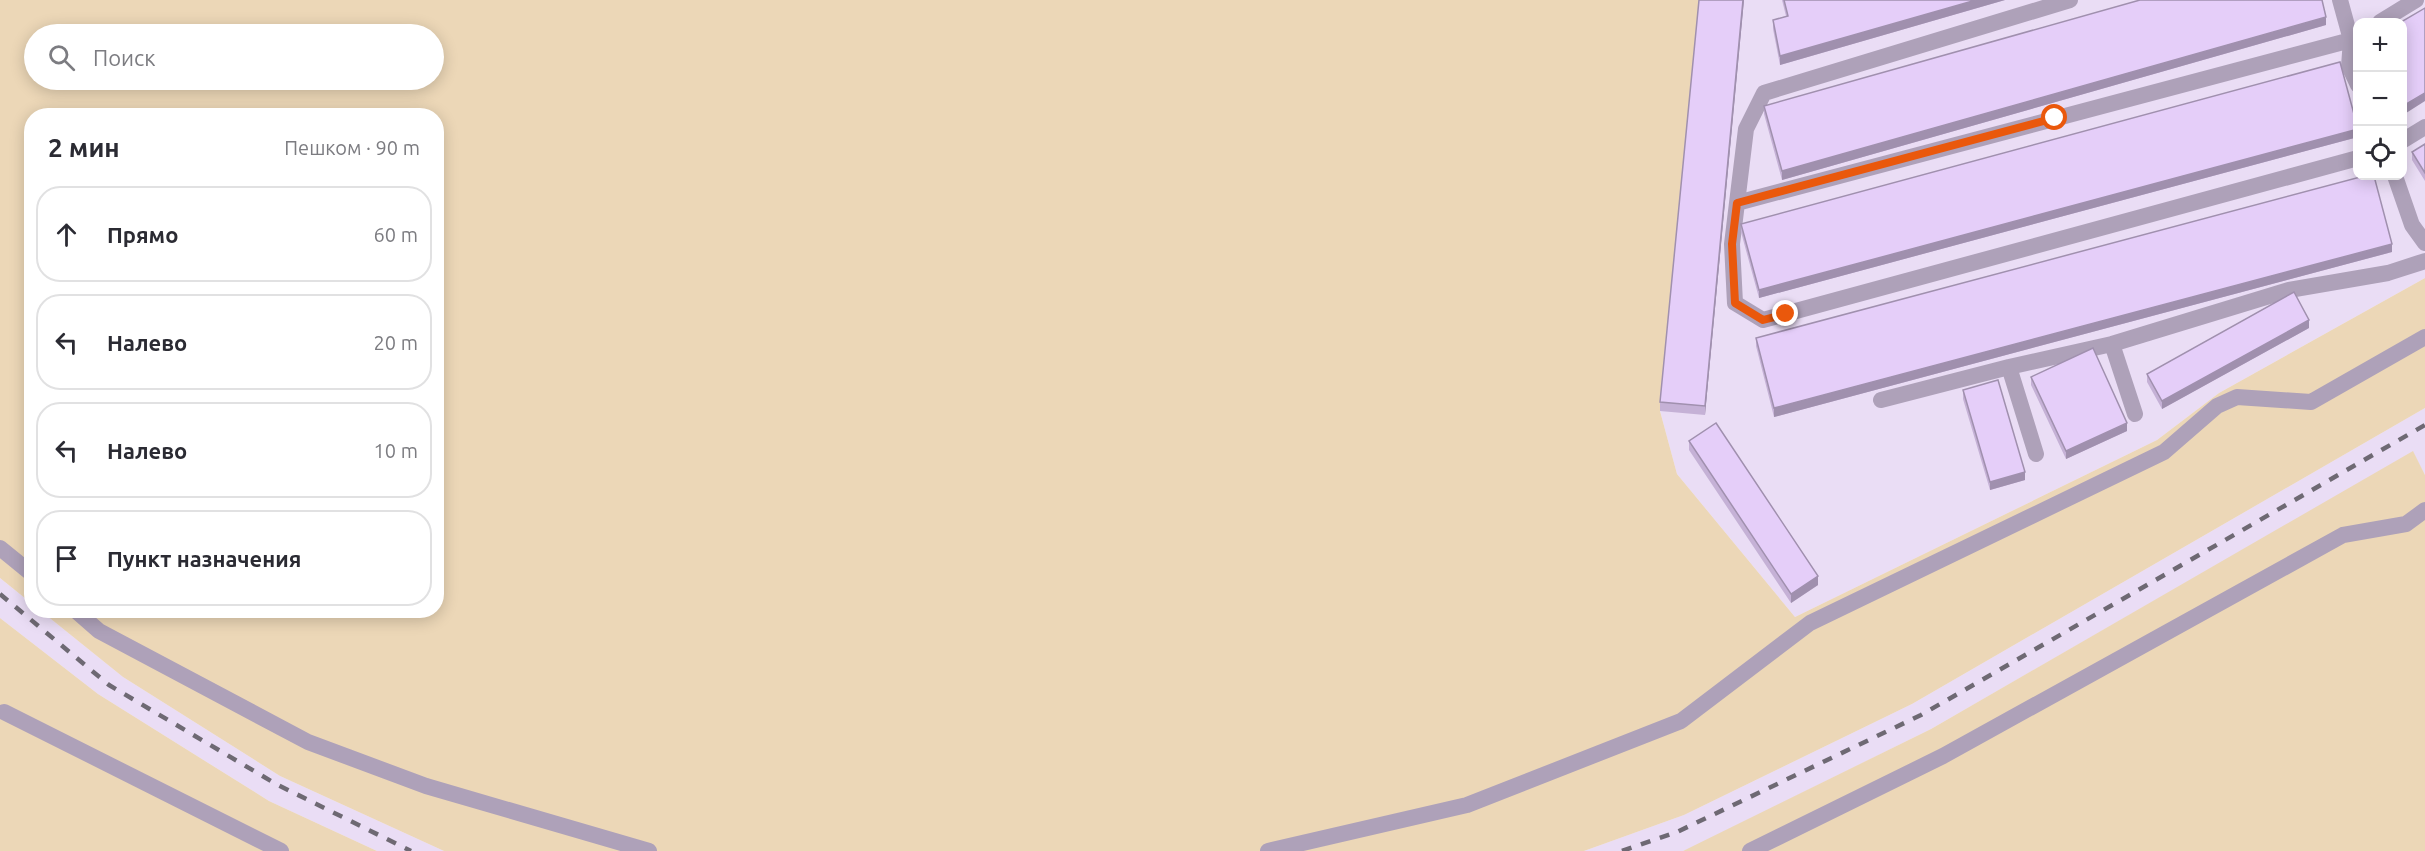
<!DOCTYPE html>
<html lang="ru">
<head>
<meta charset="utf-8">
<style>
	body { margin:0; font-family:Ubuntu,sans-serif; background:#f2f2f3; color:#2b2b33 }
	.controls { position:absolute; right:18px; top:18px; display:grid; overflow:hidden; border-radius:12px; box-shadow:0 3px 15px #0003 }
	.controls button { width:54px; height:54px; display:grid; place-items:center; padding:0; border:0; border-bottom:2px solid #e1e1e2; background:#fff; color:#2b2b33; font:30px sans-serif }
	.stop { position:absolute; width:18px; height:18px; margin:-14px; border:4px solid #ea580c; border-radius:50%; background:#fff }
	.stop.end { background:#ea580c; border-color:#fff; box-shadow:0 2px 6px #0008 }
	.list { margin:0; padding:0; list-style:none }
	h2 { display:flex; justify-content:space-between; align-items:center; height:78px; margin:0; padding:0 24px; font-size:26px }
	h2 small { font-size:20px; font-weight:400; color:#7c7c81 }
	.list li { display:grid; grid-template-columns:39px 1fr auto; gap:18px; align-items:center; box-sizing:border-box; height:96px; margin:0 12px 12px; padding:0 12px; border:2px solid #e1e1e2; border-radius:24px }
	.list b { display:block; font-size:22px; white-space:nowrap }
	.list em { font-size:20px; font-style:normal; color:#7c7c81 }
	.icon { flex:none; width:33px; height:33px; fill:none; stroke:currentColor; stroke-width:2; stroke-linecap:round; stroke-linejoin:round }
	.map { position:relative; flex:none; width:2425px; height:851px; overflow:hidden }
	.search { position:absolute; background:#fff; box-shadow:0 3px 15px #0003; left:24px; top:24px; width:420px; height:66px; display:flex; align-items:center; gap:15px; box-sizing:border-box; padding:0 21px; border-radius:33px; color:#7c7c81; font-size:22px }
	.panel { position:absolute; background:#fff; box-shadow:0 3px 15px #0003; left:24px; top:108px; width:420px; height:510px; border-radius:24px }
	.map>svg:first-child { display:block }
	.built { fill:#eaddf5; fill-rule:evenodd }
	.green { fill:#ecd7b7; fill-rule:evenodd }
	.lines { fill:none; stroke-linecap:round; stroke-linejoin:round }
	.service { stroke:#aea1b9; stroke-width:16 }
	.rail { stroke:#6e6973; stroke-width:4.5; stroke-dasharray:10 10; stroke-linecap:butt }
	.wall { fill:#c5b1d6 }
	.shaded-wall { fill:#a090ae }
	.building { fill:#e5cef9; stroke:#a090ae; stroke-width:1.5 }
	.route { stroke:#ea580c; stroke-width:8 }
</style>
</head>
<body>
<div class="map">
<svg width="2425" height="851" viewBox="0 0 2425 851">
	<rect width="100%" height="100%" fill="#f4ebfc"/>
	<path class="built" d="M 1700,0 L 2425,0 L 2425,278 L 2219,393 L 2157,440 L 1795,617 L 1677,474 L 1660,411 ZM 2358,22 L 2402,22 L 2402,176 L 2358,176 Z
		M 2425,408 L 2425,475 L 2413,452 L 1931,729 L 1691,848 L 1683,851 L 1584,851 L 1684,815 L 1912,704 Z
		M 0,578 L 31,603 L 32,610 L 41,611 L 123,677 L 280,776 L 444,851 L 377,851 L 269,801 L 98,694 L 0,618 Z"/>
	<path class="green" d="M 0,0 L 1700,0 L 1660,411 L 1677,474 L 1795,617 L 2157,440 L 2219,393 L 2425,278 L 2425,408 L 1912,704 L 1684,815 L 1584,851 L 444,851 L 280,776 L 123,677 L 41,611 L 436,610 L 436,116 L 32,116 L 31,603 L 0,578 ZM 34,34 L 434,34 L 434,80 L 34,80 Z
		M 2413,451 L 2425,475 L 2425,851 L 1683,851 L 1931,729 Z
		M 0,618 L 98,694 L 269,801 L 377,851 L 0,851 Z"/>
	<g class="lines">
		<path class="service" d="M 2070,0 L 1764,93 L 1746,129 L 1732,244 L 1735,303 L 1763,320 L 2358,158
			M 2340,0 L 2351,40 L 2349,66 L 2358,85
			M 2380,22 L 2416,0
			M 2402,141 L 2425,127
			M 2395,176 L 2412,225 L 2425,243
			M 1737,203 L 2351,40 L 2358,36
			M 2112,344 L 2135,414
			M 2009,367 L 2036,454
			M 1881,400 L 2009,367 L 2112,344 L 2289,290 L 2388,273 L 2425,261
			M 0,548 L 32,574
			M 75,610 L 99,631 L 308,742 L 426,786 L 649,851
			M 4,712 L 281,851
			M 1268,851 L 1467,805 L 1681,721 L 1810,623 L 2164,452 L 2217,406 L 2237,397 L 2311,402 L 2425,337
			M 1750,851 L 1943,756 L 2343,535 L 2406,524 L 2425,510"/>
		<path class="rail" d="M 0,594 L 109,685 L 276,784 L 411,851
			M 1622,851 L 1677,832 L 1921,715 L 2425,425"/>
	</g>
	<path class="wall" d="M 1699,0 L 1744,0 L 1705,415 L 1660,411 L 1660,402 Z
		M 1782,0 L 2005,0 L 1780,65 L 1773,29 L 1773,20 L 1786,16 Z
		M 2326,25 L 1782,180 L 1764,114 L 1764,106 Z
		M 2358,137 L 1759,298 L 1741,232 L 1741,224 Z
		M 2425,144 L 2425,181 L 2412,160 L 2412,152 Z
		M 2392,252 L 1774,417 L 1756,346 L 1756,338 Z
		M 2309,328 L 2162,409 L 2147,382 L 2147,374 Z
		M 2031,377 L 2127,431 L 2066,459 L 2031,385 Z
		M 1963,390 L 2025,480 L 1990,490 L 1963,399 Z
		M 1689,441 L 1818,585 L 1791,603 L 1689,450 Z"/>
	<path class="shaded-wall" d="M 1743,0 L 1744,0 L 1705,415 L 1705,406 Z
		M 1976,0 L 2005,0 L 1780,65 L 1780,56 Z
		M 2326,17 L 2326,25 L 1782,180 L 1782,171 Z
		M 2425,93 L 2425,101 L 2403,115 L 2403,106 Z
		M 2358,129 L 2358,137 L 1759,298 L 1759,290 Z
		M 2392,244 L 2392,252 L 1774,417 L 1774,408 Z
		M 2309,320 L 2309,328 L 2162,409 L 2162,401 Z
		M 2127,423 L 2127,431 L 2066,459 L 2066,451 Z
		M 2025,472 L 2025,480 L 1990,490 L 1990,482 Z
		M 1818,576 L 1818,585 L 1791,603 L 1791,594 Z"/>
	<path class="building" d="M 1699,0 L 1743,0 L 1705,406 L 1660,402 Z
		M 1784,0 L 1976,0 L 1780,56 L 1773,20 L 1788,16 Z
		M 2140,0 L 2322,0 L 2326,17 L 1782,171 L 1764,106 Z
		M 2425,8 L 2425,93 L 2403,106 L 2403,22 L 2401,22 Z
		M 2340,62 L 2358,129 L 1759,290 L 1741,224 Z
		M 2425,144 L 2425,173 L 2412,152 Z
		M 2364,176 L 2374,176 L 2392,244 L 1774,408 L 1756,338 Z
		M 2294,292 L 2309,320 L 2162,401 L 2147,374 Z
		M 2093,348 L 2127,423 L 2066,451 L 2031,377 Z
		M 1998,380 L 2025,472 L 1990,482 L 1963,390 Z
		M 1716,423 L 1818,576 L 1791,594 L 1689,441 Z"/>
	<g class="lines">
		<path class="route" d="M 1786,314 L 1763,320 L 1735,303 L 1732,244 L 1737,203 L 2055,118"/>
	</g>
</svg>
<div class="controls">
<button>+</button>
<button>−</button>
<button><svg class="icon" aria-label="locate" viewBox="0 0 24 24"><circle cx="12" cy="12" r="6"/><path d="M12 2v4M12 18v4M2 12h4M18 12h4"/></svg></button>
</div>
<div class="stop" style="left:2055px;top:118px"></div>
<div class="stop end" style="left:1786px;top:314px"></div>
<div class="search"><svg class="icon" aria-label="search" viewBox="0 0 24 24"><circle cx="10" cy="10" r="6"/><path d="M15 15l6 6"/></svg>Поиск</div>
<section class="panel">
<h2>2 мин<small>Пешком · 90 m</small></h2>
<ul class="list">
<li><svg class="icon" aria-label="ahead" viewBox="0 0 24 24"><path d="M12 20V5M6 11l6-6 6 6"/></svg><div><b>Прямо</b></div><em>60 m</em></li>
<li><svg class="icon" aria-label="left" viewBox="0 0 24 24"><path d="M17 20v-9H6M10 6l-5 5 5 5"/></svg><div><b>Налево</b></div><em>20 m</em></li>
<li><svg class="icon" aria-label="left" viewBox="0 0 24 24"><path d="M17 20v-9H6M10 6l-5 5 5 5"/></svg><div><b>Налево</b></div><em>10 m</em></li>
<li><svg class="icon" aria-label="arrive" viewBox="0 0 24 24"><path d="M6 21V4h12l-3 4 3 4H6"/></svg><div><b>Пункт назначения</b></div></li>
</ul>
</section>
</div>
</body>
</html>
